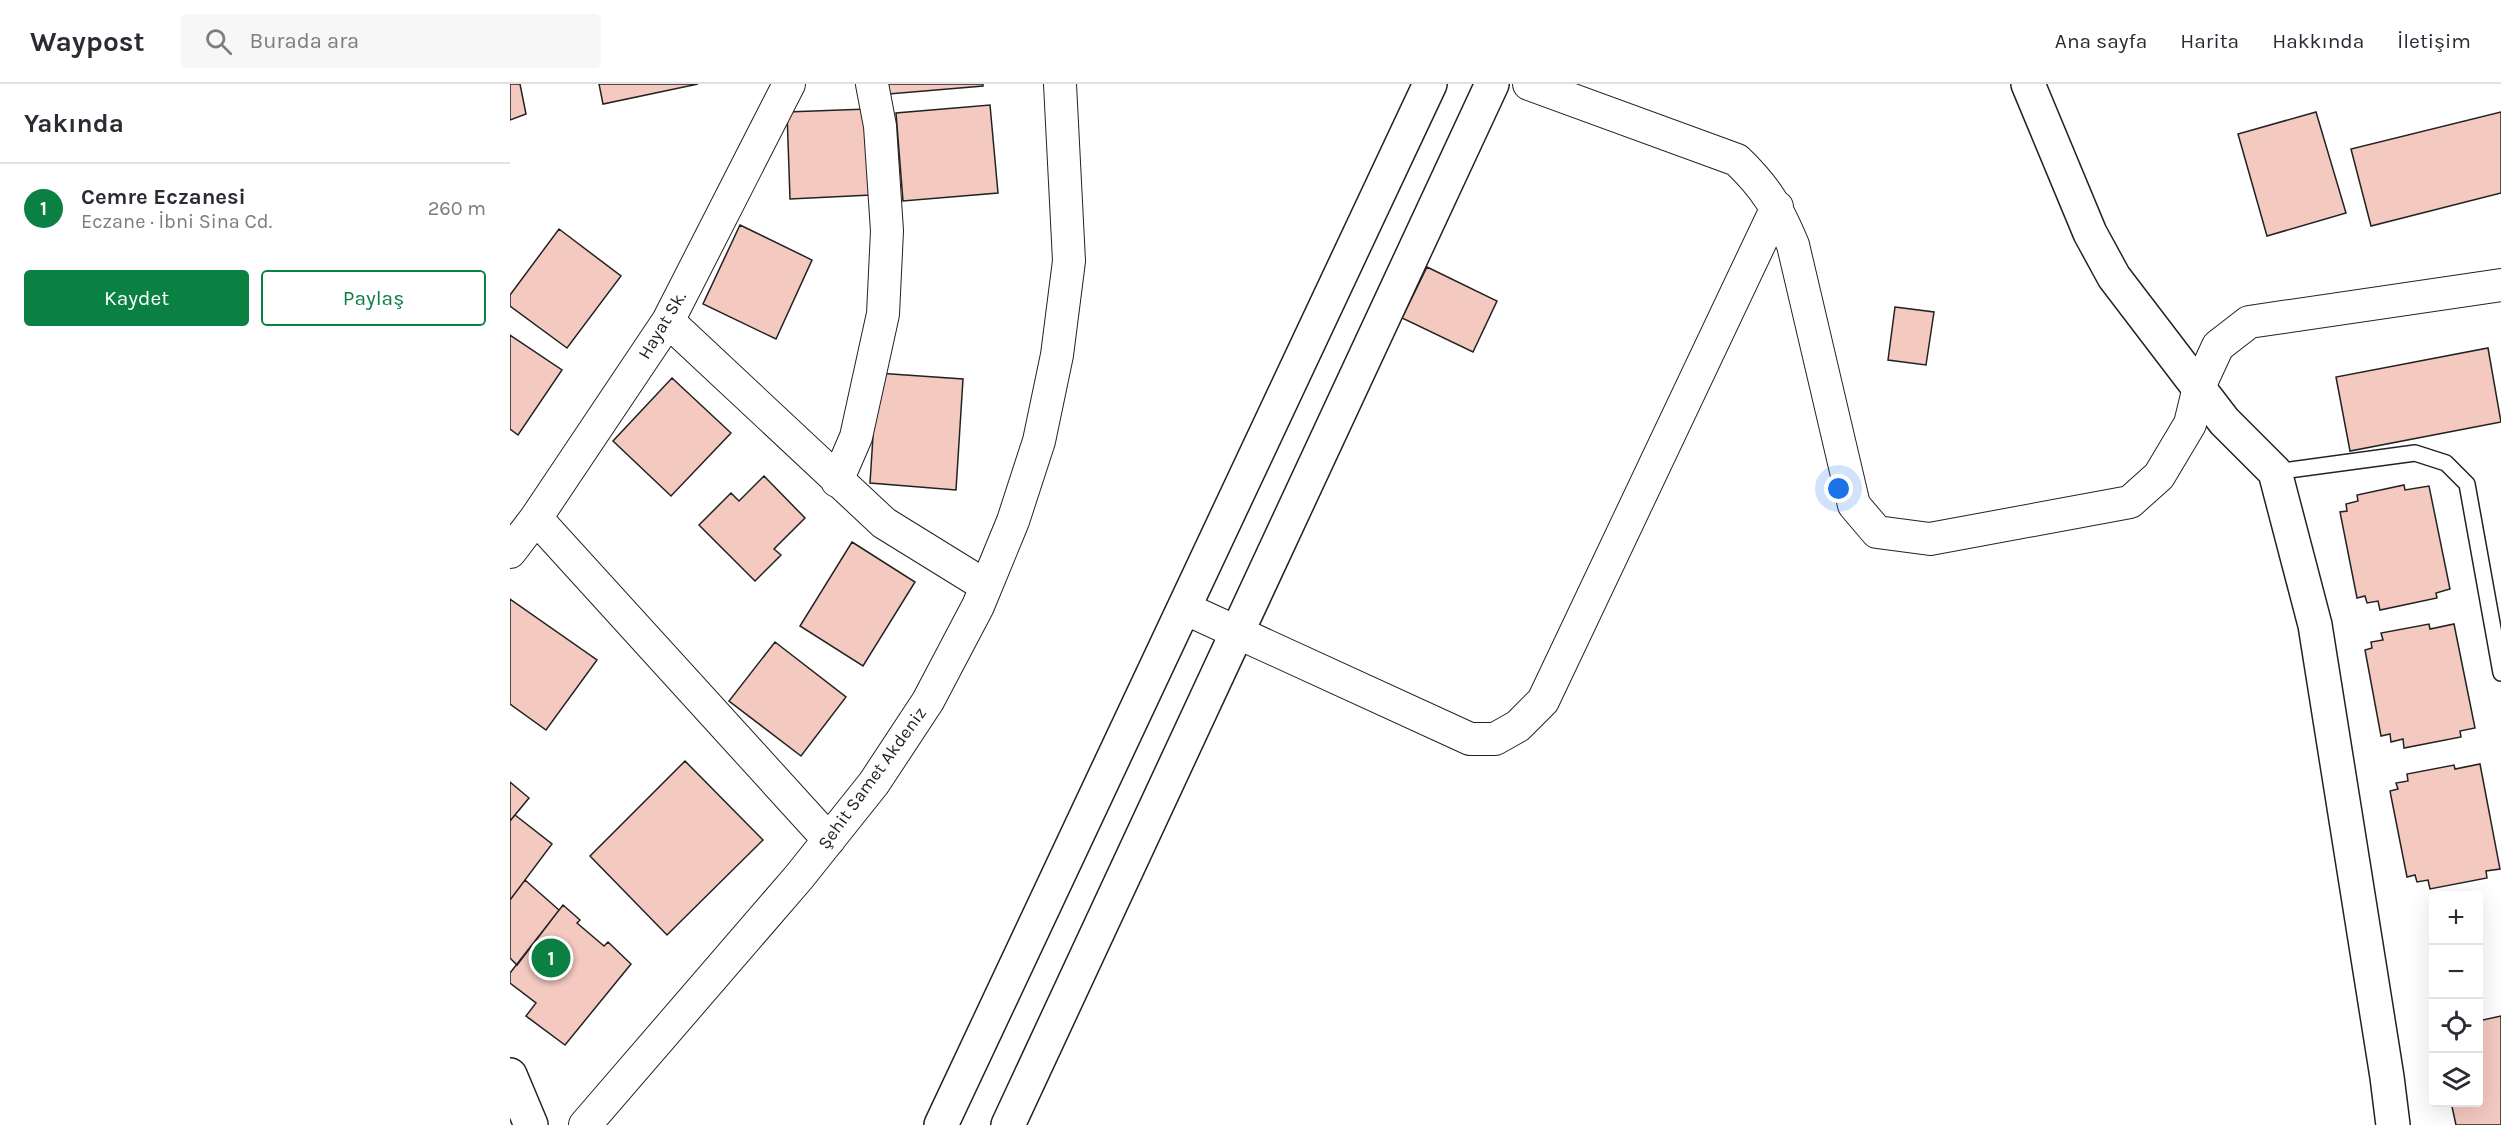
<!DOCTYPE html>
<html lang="tr">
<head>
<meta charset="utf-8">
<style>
	body { margin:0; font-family:Karla,sans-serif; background:#f7f7f7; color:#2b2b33 }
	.controls { position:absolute; right:18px; bottom:18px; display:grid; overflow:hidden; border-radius:6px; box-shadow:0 6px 24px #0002 }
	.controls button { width:54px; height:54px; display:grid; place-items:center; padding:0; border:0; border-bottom:2px solid #e1e1e2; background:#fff; color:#2b2b33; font:30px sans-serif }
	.you { position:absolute; left:1329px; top:405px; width:21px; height:21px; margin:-15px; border:4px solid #fff; border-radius:50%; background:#1a73e8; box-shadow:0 0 0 9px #1a73e833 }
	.badge { display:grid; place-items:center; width:39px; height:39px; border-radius:50%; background:#0b8043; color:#fff; font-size:20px; font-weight:700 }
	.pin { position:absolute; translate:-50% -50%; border:3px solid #fff; box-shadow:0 2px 6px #0006 }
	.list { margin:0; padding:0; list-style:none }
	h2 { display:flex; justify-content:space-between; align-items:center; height:78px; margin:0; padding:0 24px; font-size:26px }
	h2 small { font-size:20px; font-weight:400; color:#7c7c81 }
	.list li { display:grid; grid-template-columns:39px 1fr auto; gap:18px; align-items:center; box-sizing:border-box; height:90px; padding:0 24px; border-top:2px solid #e1e1e2 }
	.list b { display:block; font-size:22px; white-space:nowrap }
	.list p { margin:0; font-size:20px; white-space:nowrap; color:#7c7c81 }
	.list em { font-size:20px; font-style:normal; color:#7c7c81 }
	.actions { display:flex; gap:12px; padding:18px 24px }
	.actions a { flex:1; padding:14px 0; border:2px solid #0b8043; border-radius:6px; text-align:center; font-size:21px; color:#0b8043 }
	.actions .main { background:#0b8043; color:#fff }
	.icon { flex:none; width:33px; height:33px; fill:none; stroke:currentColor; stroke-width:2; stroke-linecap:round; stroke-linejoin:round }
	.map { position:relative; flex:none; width:1991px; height:1041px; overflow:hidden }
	header { display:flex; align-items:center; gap:36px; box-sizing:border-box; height:84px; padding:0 30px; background:#fff; border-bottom:2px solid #e1e1e2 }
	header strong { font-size:28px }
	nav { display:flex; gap:33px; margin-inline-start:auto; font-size:21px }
	.search { width:420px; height:54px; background:#f7f7f7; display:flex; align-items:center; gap:15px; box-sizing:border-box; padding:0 21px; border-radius:6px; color:#7c7c81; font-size:22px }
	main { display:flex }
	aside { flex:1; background:#fff }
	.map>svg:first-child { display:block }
	.building { fill:#f3c9c0; stroke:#222; stroke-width:1.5 }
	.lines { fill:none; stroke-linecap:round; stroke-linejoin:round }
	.lane-casing { stroke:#222; stroke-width:18 }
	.street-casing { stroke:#222; stroke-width:34 }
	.secondary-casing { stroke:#222; stroke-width:36 }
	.lane { stroke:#fff; stroke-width:15 }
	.street { stroke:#fff; stroke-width:32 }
	.secondary { stroke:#fff; stroke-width:33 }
	.labels { text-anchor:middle; stroke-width:4.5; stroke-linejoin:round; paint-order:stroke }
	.street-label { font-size:18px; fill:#222; stroke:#fff }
</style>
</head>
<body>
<header>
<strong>Waypost</strong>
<div class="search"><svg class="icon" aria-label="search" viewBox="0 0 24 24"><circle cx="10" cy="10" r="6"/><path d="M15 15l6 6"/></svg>Burada ara</div>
<nav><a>Ana sayfa</a><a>Harita</a><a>Hakkında</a><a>İletişim</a></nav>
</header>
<main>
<aside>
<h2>Yakında<small></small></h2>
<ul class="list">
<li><span class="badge">1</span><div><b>Cemre Eczanesi</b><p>Eczane · İbni Sina Cd.</p></div><em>260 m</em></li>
</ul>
<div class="actions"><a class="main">Kaydet</a><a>Paylaş</a></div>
</aside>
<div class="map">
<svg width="1991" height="1041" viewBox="0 0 1991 1041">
	<rect width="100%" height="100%" fill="#fff"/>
	<path class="building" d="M 0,0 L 10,0 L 16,30 L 0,36 Z
		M 89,0 L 188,0 L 93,20 Z
		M 378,0 L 473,0 L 473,2 L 379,10 Z
		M 480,21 L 488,109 L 393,117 L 386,29 Z
		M 357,25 L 361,111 L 280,115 L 277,28 Z
		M 1806,28 L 1836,129 L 1757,152 L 1728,50 Z
		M 1991,28 L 1991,109 L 1861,142 L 1841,65 Z
		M 230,141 L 302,176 L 266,255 L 193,220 Z
		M 49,145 L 111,192 L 57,264 L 0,222 L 0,211 Z
		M 917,183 L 987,217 L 963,268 L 892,234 Z
		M 1385,223 L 1424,228 L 1416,281 L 1378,276 Z
		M 0,251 L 52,286 L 8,351 L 0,345 Z
		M 1978,264 L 1991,338 L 1840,367 L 1826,293 Z
		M 367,289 L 453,295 L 446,406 L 360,399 Z
		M 162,294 L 221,349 L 161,412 L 103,357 Z
		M 254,392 L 295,434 L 264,465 L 271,471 L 245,497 L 189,441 L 221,409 L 229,417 Z
		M 1894,401 L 1895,406 L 1919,402 L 1940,505 L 1926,509 L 1927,514 L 1870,526 L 1868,517 L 1857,519 L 1855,512 L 1847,514 L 1830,428 L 1837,427 L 1836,420 L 1848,417 L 1847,411 Z
		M 342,458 L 405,498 L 353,582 L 290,542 Z
		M 0,515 L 87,576 L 36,646 L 0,620 Z
		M 1919,540 L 1920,545 L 1944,540 L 1965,644 L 1950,647 L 1951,653 L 1894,664 L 1893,655 L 1881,658 L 1880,650 L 1871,652 L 1855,566 L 1862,564 L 1861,558 L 1873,556 L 1871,549 Z
		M 265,558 L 336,613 L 291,672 L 219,617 Z
		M 175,677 L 253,756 L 157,851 L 80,772 Z
		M 1970,680 L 1990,785 L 1976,787 L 1977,794 L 1920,805 L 1918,796 L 1907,798 L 1905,791 L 1897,793 L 1880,707 L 1888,705 L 1886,699 L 1898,697 L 1897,690 L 1944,681 L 1945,685 Z
		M 0,698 L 19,714 L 0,737 Z
		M 5,731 L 42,760 L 0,816 L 0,737 Z
		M 15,796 L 49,826 L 7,881 L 0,874 L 0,816 Z
		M 53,821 L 70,836 L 67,839 L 94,862 L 98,858 L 121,880 L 55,961 L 16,932 L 26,919 L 0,899 L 0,889 Z
		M 1991,932 L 1991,1041 L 1946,1041 L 1941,1018 L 1968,1018 L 1968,937 Z"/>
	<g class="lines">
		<defs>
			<path id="lane" d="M 1765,388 L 1905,369 L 1936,379 L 1957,400 L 1991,589"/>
			<path id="street" d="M 1019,0 L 1227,76 C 1257,105 1267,123 1283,161 L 1344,421 L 1367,448 L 1420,455 L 1620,418 L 1649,392 L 1680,340 L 1689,303 L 1708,262 L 1739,238 L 1991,201
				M 158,237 L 374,439 L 476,502
				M 327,397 L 346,353 L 373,230 L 377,147 L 370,42 L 362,0
				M 26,434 L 319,756
				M 0,468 L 26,434 L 158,237 L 279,0
				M 674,524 L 960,655 L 985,655 L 1008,642 L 1033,617 L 1267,123
				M 75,1041 L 289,793 L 364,699 L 418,617 L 468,522 L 503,437 L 529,357 L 547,271 L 559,177 L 550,0"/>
			<path id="secondary" d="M 1518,0 L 1580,149 L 1604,193 L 1714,337 L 1765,388 L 1805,541 L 1877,993 L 1883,1041
				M 0,991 L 21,1041
				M 431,1041 L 920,0
				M 498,1041 L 982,0"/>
		</defs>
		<use href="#lane" class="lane-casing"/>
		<use href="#street" class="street-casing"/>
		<use href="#secondary" class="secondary-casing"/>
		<use href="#lane" class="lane"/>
		<use href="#street" class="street"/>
		<use href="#secondary" class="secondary"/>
	</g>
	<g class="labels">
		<g class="street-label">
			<text transform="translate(152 241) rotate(-59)" y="6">Hayat Sk.</text>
			<text transform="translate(362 694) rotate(-54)" y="6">Şehit Samet Akdeniz</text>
		</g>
	</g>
</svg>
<div class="controls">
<button>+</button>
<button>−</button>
<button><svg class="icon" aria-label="locate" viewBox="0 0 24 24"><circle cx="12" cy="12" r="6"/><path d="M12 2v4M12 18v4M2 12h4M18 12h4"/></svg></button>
<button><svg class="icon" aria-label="layers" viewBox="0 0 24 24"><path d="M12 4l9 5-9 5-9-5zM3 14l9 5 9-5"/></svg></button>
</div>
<div class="you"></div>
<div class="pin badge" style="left:41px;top:874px">1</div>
</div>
</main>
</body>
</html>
